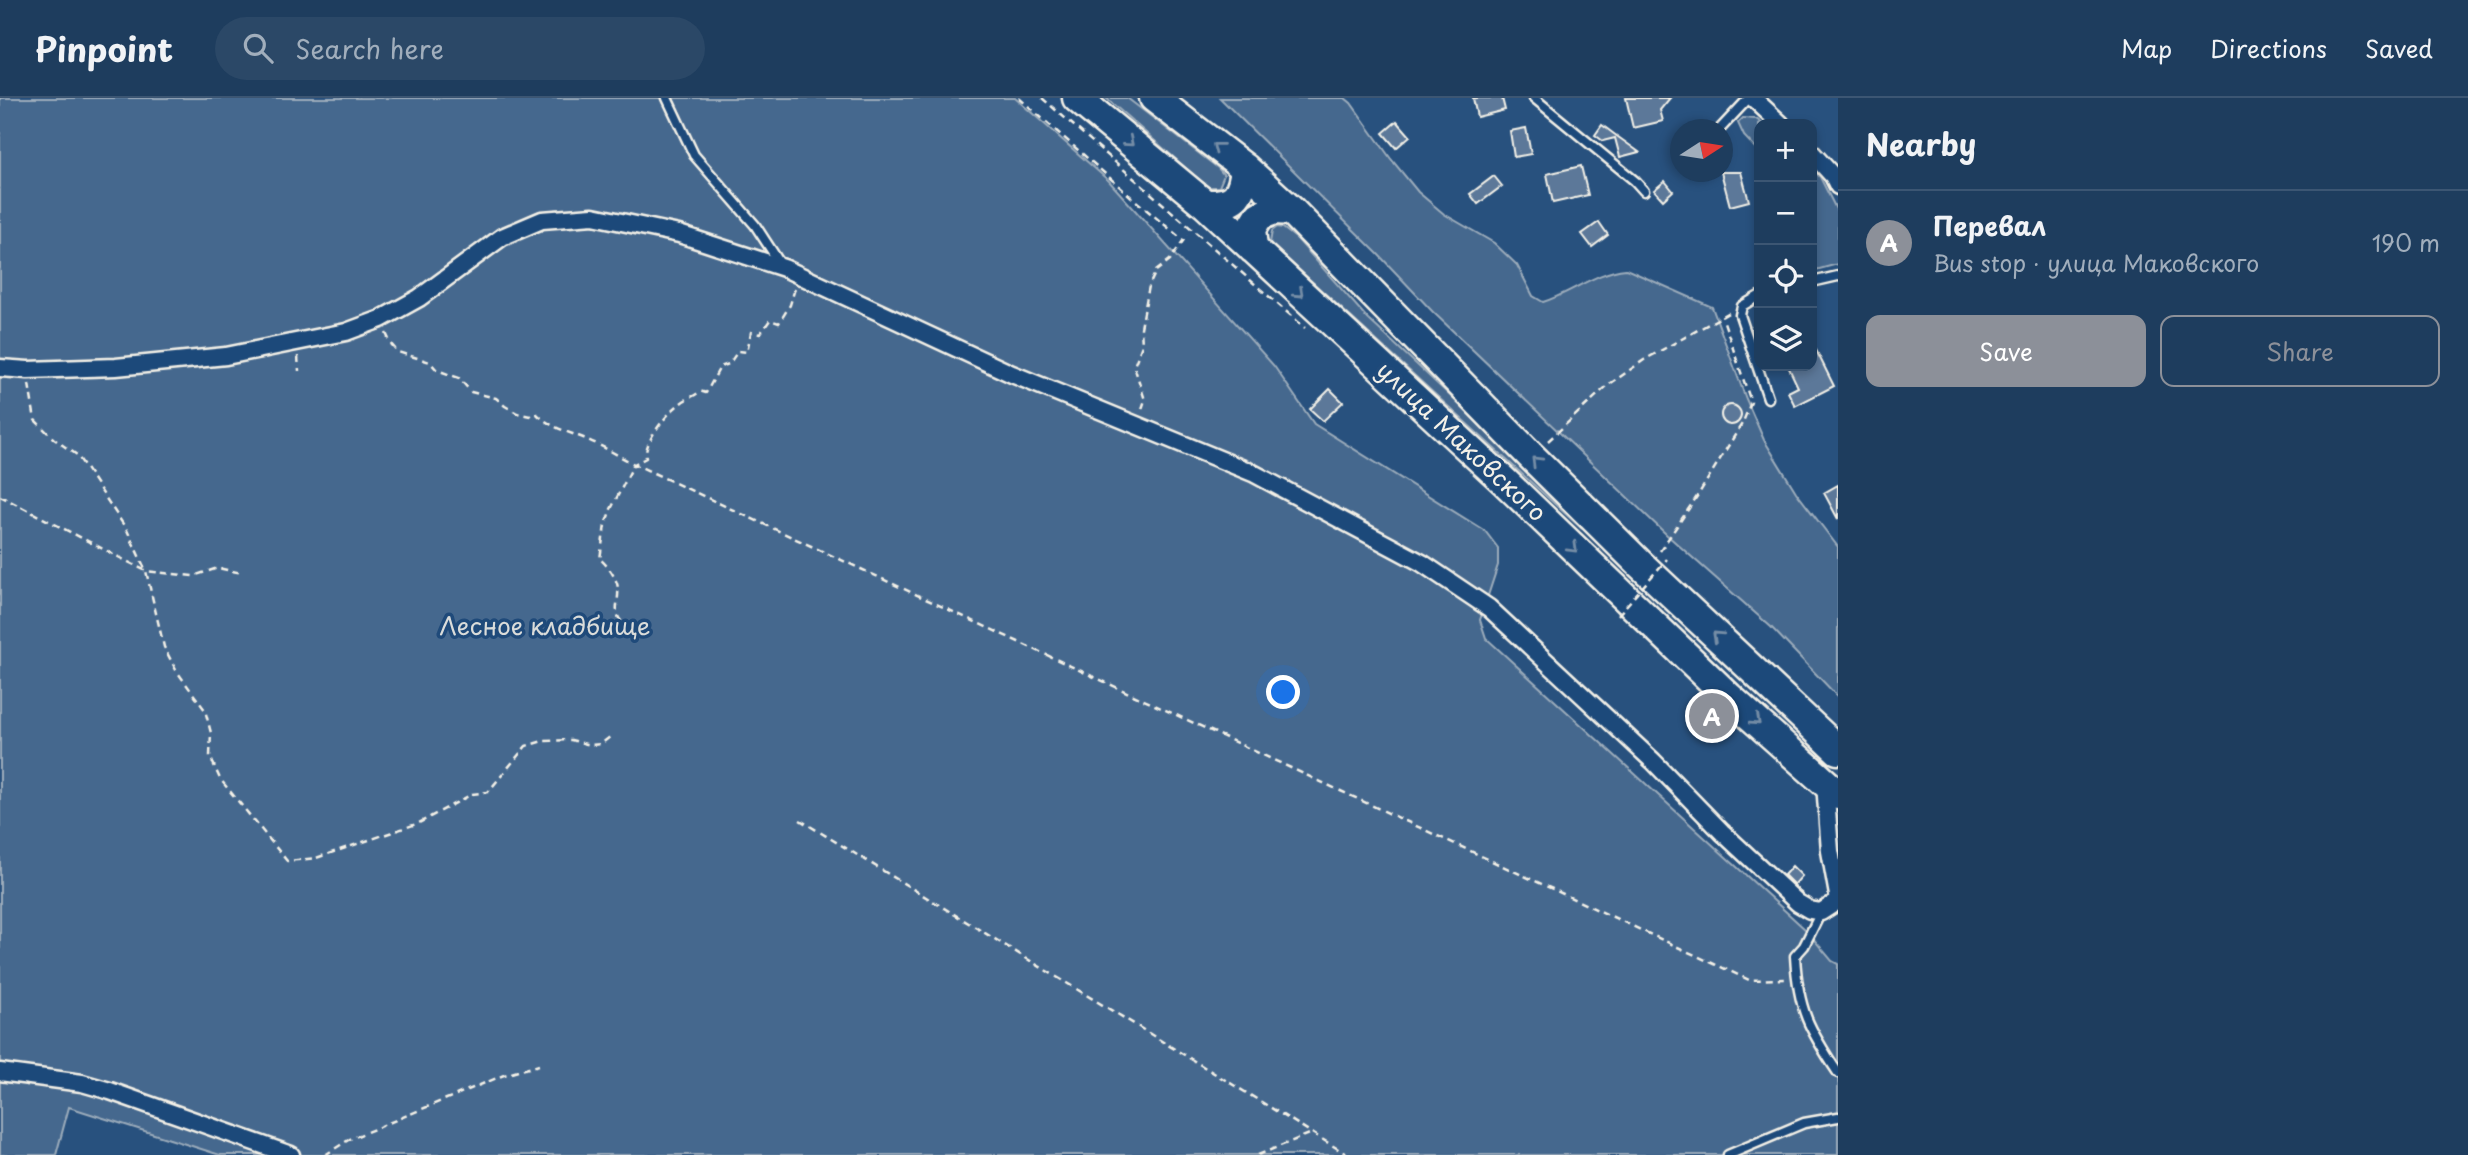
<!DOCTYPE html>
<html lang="en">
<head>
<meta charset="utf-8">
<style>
	body { margin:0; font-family:"Playpen Sans",sans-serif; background:#2b4867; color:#f1f3f6 }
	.controls { position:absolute; right:21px; top:21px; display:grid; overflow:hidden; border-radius:14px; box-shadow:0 4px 10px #0003 }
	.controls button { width:63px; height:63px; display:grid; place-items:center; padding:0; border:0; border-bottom:2px solid #3c5673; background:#1e3d5e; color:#f1f3f6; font:35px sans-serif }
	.compass { position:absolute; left:1670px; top:21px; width:63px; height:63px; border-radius:50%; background:#1e3d5e; box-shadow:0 4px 10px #0003; rotate:78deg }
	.you { position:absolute; left:1284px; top:595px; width:24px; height:24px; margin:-18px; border:5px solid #fff; border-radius:50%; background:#1a73e8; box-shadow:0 0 0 10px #1a73e833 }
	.badge { display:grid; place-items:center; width:46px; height:46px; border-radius:50%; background:#8c9099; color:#fff; font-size:23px; font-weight:700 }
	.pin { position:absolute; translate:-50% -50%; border:4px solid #fff; box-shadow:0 2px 7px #0006 }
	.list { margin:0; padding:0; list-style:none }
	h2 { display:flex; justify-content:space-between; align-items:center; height:91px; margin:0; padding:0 28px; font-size:30px }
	h2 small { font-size:23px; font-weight:400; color:#a1aebc }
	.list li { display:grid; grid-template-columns:46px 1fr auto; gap:21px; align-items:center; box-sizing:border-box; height:105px; padding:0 28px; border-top:2px solid #3c5673 }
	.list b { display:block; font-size:26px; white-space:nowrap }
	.list p { margin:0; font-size:23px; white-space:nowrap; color:#a1aebc }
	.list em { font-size:23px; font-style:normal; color:#a1aebc }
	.actions { display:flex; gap:14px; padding:21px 28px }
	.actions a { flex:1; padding:16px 0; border:2px solid #8c9099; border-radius:14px; text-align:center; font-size:24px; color:#8c9099 }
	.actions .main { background:#8c9099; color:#fff }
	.icon { flex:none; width:38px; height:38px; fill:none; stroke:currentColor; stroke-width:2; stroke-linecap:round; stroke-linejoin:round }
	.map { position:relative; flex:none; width:1838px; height:1057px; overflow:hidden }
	header { display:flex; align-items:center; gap:42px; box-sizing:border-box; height:98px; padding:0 35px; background:#1e3d5e; border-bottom:2px solid #3c5673 }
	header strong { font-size:33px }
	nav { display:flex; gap:38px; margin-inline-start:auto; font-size:24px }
	.search { width:490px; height:63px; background:#2b4867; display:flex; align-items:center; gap:18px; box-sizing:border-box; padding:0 24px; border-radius:38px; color:#a1aebc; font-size:26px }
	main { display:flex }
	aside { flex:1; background:#1e3d5e }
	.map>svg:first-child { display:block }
	.green { fill:#45688e; stroke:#9cacbb; stroke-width:2 }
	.building { fill:#5b7899; stroke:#f4f1e8; stroke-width:2 }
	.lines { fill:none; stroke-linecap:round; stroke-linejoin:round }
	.lane-casing { stroke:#f4f1e8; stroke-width:13 }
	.street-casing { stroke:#f4f1e8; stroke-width:21 }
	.highway-casing { stroke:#f4f1e8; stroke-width:33 }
	.path { stroke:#f4f1e8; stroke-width:2.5; stroke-dasharray:7 5; stroke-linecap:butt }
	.lane { stroke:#1f4a7a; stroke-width:8 }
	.street { stroke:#1f4a7a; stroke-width:16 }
	.highway { stroke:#1f4a7a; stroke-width:28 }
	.path-bridge { stroke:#f4f1e8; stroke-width:2.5; stroke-dasharray:7 5; stroke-linecap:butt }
	.oneway { stroke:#748da6 }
	.labels { text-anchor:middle; stroke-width:7; stroke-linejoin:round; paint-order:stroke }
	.street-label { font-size:24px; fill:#f4f1e8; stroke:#1f4a7a }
	.park-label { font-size:24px; fill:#dadcda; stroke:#1f4a7a }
</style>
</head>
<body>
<header>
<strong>Pinpoint</strong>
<div class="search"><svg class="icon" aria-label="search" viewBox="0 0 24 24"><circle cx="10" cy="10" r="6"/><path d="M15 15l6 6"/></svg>Search here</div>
<nav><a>Map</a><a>Directions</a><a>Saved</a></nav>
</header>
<main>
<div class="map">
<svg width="1838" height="1057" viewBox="0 0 1838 1057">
	<rect width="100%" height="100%" fill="#28517e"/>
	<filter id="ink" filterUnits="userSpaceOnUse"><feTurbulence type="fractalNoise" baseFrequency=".0143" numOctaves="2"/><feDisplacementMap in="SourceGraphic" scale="14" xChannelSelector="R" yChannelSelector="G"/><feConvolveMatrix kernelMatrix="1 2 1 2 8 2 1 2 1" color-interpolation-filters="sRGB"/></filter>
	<g filter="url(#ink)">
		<path class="green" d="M 0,0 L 1015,0 L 1109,83 L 1274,268 L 1314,326 L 1485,433 L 1498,450 L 1498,467 L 1480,522 L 1486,540 L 1806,832 L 1832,863 L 1838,866 L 1838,1057 L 220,1057 L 69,1009 L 56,1057 L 0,1057 Z
			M 1106,0 L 1127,0 L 1218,70 L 1224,77 L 1219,89 L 1209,89 L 1203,85 Z
			M 1220,0 L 1345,0 L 1351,5 L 1391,61 L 1418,94 L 1444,116 L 1494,145 L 1517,167 L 1533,198 L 1543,204 C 1572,195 1595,174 1626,171 L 1712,209 L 1746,301 L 1764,342 L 1796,394 L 1838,449 L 1838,599 L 1771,529 L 1667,437 L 1433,214 L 1378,156 Z
			M 1743,20 L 1756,21 L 1763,26 L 1759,26 L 1759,54 L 1744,38 L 1738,25 Z
			M 1812,70 L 1820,79 L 1838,115 L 1838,166 L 1812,173 Z
			M 1277,129 L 1283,130 L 1297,141 L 1368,221 L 1477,323 L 1582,431 L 1270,145 L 1272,133 Z"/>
		<path class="building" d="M 1473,0 L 1502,0 L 1505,12 L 1477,19 Z
			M 1626,0 L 1670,0 L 1660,12 L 1663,23 L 1633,30 Z
			M 1397,23 L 1410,38 L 1396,50 L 1383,35 Z
			M 1602,27 L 1614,36 L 1639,54 L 1620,59 L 1615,40 L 1603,43 L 1595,37 Z
			M 1526,30 L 1531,56 L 1514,59 L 1510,33 Z
			M 1581,68 L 1588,97 L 1553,105 L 1547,76 Z
			M 1721,74 L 1741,74 L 1749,103 L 1730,108 Z
			M 1494,78 L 1502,88 L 1478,106 L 1470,96 Z
			M 1665,83 L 1673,93 L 1663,102 L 1654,92 Z
			M 1599,124 L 1608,137 L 1592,149 L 1582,136 Z
			M 1812,244 L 1834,288 L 1795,308 L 1788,294 L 1798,289 L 1788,268 L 1812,268 Z
			M 1330,291 L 1343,304 L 1323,323 L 1310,311 Z
			M1721 317a10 10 0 1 1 20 0a10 10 0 1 1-20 0Z
			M 1838,387 L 1838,421 L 1824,395 Z
			M 1792,768 L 1802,778 L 1794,787 L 1784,777 Z"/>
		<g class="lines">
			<defs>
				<path id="lane" d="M 667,0 L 694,57 L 755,127 L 781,167
					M 1534,0 L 1635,83 L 1644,93
					M 1719,32 L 1749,0
					M 1812,184 L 1838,178
					M 1759,198 L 1742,208 L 1740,217 L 1768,300
					M 1821,814 L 1804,848 L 1795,858 C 1798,912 1809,931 1838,975
					M 1728,1057 L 1804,1025 L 1838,1019"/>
				<path id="street" d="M 1753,0 L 1781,26
					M 1812,55 L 1833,78 L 1838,88
					M 0,270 L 28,272 L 116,269 L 226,258 L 346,234 L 381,221 L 419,200 L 502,139 L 542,122 L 593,118 L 679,136 L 784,170 L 1012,276 L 1253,375 L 1422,465 L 1489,510 L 1653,663 L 1722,734 L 1798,805 L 1810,812 L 1821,814 L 1838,803
					M 1825,685 L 1830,753 L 1838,797
					M 0,974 L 82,985 L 110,993 L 291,1057"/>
				<path id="highway" d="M 1077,0 L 1205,106 L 1504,383 L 1729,599 L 1838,696
					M 1154,0 L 1245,70 L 1292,113 L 1530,357 L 1639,465 L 1838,652
					M 1205,106 C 1234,107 1242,99 1245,70
					M 1253,151 L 1251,131 L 1259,118 L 1275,112 L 1292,113"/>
			</defs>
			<use href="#lane" class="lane-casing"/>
			<use href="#street" class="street-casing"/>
			<use href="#highway" class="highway-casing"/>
			<path class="path" d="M 1019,0 L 1136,103 L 1183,142
				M 1042,0 L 1305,230
				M 386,235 L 391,246 L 398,254 L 430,264 L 437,272 L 459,280 L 471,294 L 496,300 L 505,308 L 517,315 L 530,318 L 537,316 C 552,331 570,334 588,342 C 604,349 619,358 634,366 L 1749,882 L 1786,881
				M 298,258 L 299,273
				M 29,286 L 35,322 L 54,341 L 77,357 L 127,432 L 146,473 L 164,549 L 176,572 L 205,612 L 211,635 L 210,658 L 220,681 L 287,763 L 316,760 L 419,725 L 472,696 L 488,694 L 526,648 L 543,643 L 571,642 L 590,647 L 601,646 L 610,639
				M 1142,311 L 1145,302 L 1134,268 L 1142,247 L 1141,230 L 1149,188 L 1156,173 L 1170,162 L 1187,137
				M 1548,343 L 1607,288 L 1644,262 L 1730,214
				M 0,398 L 146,473 L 193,478 L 218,470 L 242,475
				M 1660,453 L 1698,397 L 1743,324 L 1751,304 L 1722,218
				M 632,529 C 608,521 620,505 618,490 C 617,480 607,467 600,461 L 605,427 L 611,411 L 634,366 L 646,360 C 643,344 668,314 681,305 C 687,300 694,299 700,293 L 706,295 L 720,269 L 729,266 L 738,253 L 747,254 L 751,234 L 760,236 L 770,222 L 779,225 L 790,207 L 795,190
				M 800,722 L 1348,1057
				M 325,1057 L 350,1041 L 504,977 L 539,967
				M 1258,1057 L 1312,1035"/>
			<use href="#lane" class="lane"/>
			<use href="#street" class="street"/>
			<use href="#highway" class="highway"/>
			<path class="path-bridge" d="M 1618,517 L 1667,461"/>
		</g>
		<defs><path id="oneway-chevron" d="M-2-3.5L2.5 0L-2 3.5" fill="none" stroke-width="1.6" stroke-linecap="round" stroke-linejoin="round" transform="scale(1.75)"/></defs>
		<g class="oneway">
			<use href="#oneway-chevron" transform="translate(1129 44) rotate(40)"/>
			<use href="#oneway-chevron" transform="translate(1217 49) rotate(-142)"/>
			<use href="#oneway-chevron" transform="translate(1299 195) rotate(43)"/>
			<use href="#oneway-chevron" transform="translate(1536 363) rotate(-135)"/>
			<use href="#oneway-chevron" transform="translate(1573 450) rotate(44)"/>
			<use href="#oneway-chevron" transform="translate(1717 538) rotate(-137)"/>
			<use href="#oneway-chevron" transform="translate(1756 623) rotate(42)"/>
		</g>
	</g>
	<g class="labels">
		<g class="street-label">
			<text transform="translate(1461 344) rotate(43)" y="8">улица Маковского</text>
		</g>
		<g class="park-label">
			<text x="545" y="537">Лесное кладбище</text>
		</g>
	</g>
</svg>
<div class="controls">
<button>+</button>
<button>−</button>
<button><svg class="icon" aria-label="locate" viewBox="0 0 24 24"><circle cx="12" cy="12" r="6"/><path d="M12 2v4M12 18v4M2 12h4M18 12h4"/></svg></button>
<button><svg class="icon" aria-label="layers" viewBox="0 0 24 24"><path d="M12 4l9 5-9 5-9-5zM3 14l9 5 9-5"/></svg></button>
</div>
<svg class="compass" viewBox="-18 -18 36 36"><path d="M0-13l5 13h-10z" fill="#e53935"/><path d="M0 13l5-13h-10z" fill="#a1aebc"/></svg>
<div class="you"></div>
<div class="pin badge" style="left:1712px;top:618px">A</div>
</div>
<aside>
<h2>Nearby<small></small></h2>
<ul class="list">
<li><span class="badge">A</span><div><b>Перевал</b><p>Bus stop · улица Маковского</p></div><em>190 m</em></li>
</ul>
<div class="actions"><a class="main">Save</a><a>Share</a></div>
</aside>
</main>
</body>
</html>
